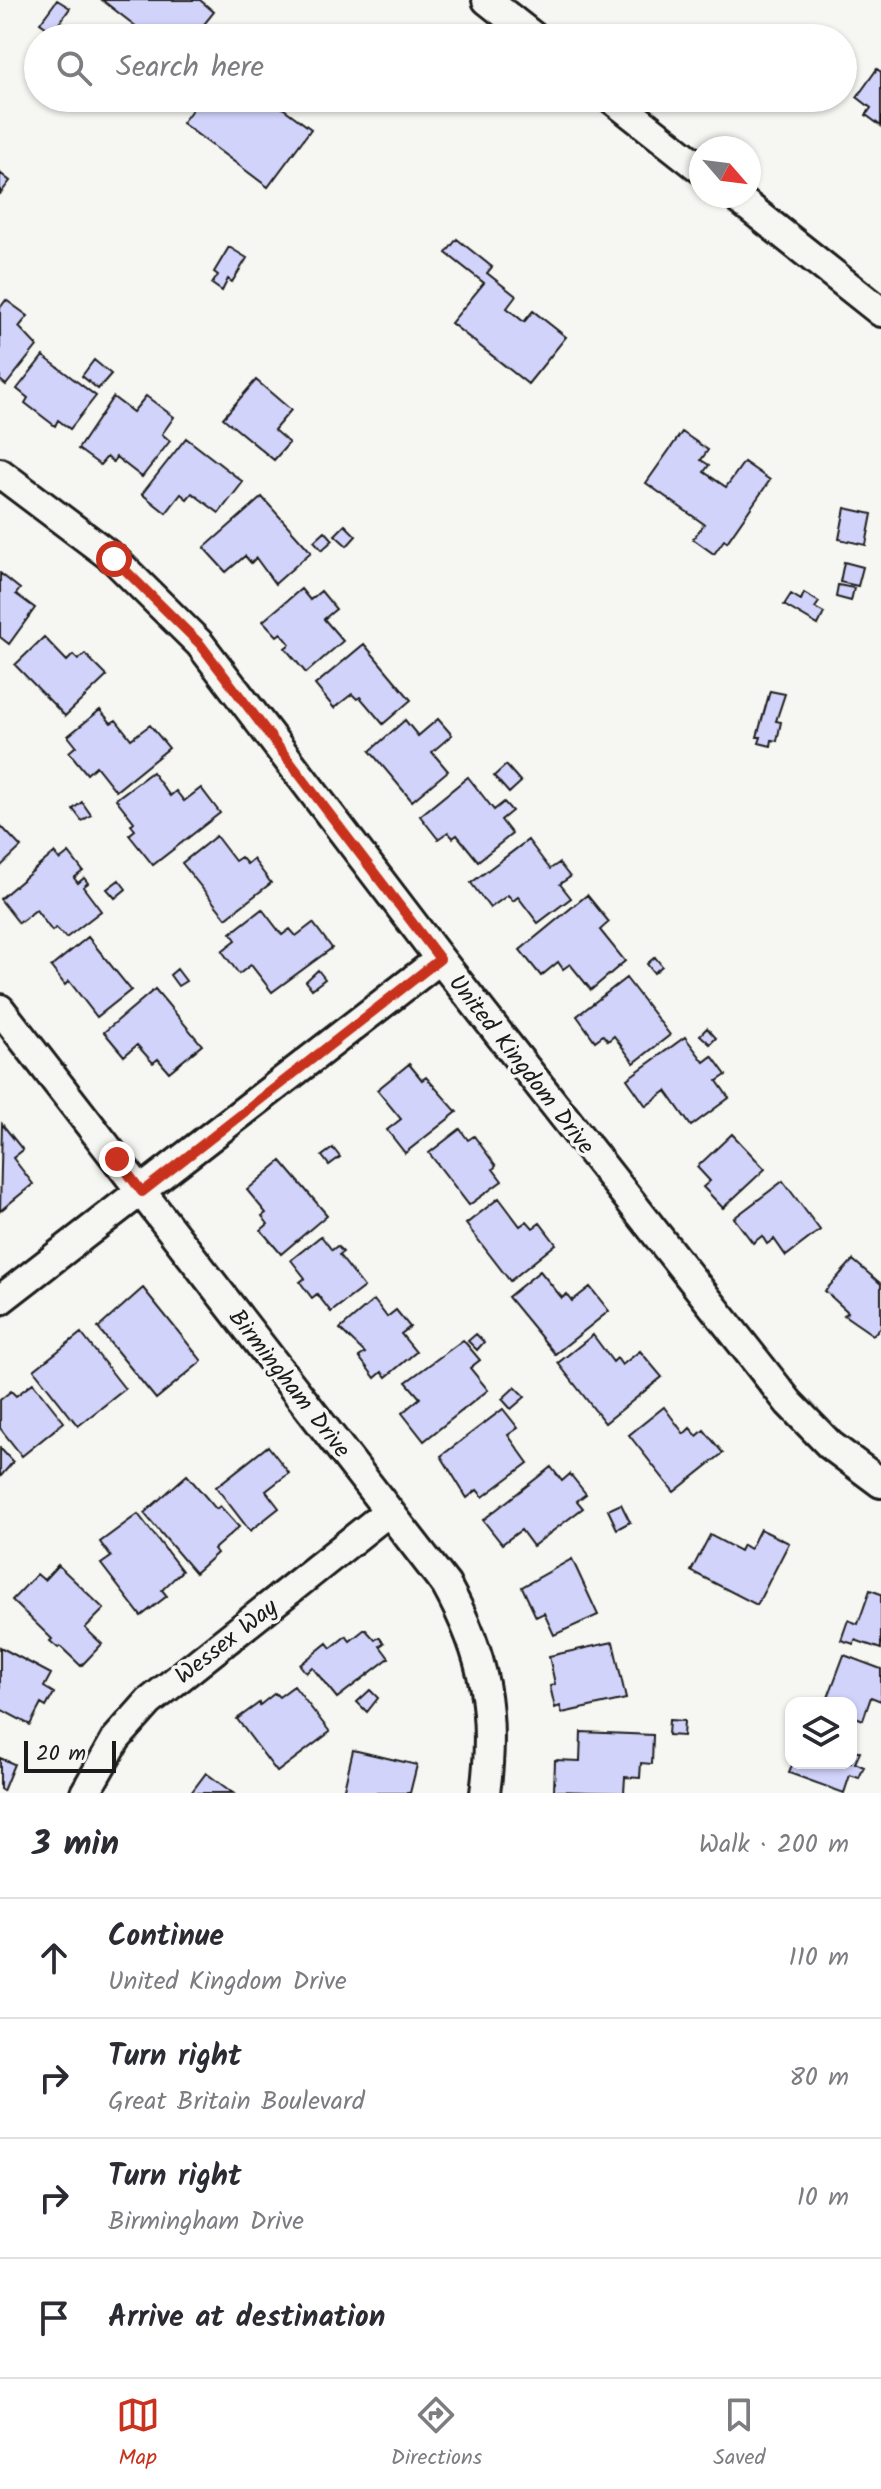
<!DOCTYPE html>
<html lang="en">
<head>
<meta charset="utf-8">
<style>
	body { margin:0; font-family:Kalam,sans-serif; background:#f7f7f7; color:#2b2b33 }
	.controls { position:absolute; right:24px; bottom:24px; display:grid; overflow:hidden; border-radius:16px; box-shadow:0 2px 6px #0004 }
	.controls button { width:72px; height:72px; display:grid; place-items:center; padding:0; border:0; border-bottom:2px solid #e1e1e2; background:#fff; color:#2b2b33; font:40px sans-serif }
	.compass { position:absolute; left:689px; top:136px; width:72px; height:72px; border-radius:50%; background:#fff; box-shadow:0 2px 6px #0004; rotate:118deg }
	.scale { position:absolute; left:24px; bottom:20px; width:92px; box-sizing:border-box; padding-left:8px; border:4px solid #1c1c1c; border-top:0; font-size:22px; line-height:28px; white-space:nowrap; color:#1c1c1c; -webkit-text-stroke:6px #f6f6f2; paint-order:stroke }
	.stop { position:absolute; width:24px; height:24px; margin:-18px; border:6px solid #c8321e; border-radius:50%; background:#fff }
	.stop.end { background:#c8321e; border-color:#fff; box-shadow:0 2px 8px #0008 }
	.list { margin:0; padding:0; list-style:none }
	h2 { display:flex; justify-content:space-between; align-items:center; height:104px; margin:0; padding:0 32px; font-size:34px }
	h2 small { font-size:26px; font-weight:400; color:#7c7c81 }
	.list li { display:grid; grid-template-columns:52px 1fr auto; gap:24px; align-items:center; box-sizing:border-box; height:120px; padding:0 32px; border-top:2px solid #e1e1e2 }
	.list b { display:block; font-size:30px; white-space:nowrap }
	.list p { margin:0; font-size:26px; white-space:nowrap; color:#7c7c81 }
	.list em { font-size:26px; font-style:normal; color:#7c7c81 }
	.icon { flex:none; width:44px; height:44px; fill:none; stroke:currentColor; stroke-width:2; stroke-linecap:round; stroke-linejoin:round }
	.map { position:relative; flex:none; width:881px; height:1793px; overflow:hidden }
	.search { position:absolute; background:#fff; box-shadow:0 2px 6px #0004; left:24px; right:24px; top:24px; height:88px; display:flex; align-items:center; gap:20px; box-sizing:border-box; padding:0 28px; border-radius:44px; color:#7c7c81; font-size:30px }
	.sheet { height:584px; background:#fff }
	nav { display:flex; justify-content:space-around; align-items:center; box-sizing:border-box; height:112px; border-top:2px solid #e1e1e2; background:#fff; font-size:22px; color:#7c7c81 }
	nav a { display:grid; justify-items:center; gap:4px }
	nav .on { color:#c8321e }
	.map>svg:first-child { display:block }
	.building { fill:#d1d3fb; stroke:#1c1c1c; stroke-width:2 }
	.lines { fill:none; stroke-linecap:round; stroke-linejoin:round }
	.street-casing { stroke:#1c1c1c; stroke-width:34 }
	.street { stroke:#f6f6f2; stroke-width:28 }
	.route { stroke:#c8321e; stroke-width:10 }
	.labels { text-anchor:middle; stroke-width:7; stroke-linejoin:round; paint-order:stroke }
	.street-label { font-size:24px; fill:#1c1c1c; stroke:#f6f6f2 }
</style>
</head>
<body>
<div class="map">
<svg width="881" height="1793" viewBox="0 0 881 1793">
	<rect width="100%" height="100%" fill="#f6f6f2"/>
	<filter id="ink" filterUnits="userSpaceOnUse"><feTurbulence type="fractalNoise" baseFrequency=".0125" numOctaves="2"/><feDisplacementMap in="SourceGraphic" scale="16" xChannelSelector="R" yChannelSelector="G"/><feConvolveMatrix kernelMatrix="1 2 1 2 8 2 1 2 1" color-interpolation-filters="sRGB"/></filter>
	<g filter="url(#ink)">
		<path class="building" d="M 57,0 L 70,8 L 53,32 L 40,23 Z
			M 102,0 L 200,0 L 214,12 L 193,38 L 151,38 Z
			M 877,69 L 881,72 L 881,126 L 866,115 L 871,108 L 857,97 Z
			M 201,98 L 269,98 L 311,129 L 268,187 L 182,123 Z
			M 0,173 L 10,181 L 0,194 Z
			M 457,239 L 492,267 L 487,273 L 516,296 L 507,308 L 524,322 L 533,311 L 566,337 L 528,384 L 451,323 L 484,283 L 446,253 Z
			M 229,247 L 247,258 L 232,282 L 228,279 L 222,291 L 212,284 L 218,275 L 214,272 Z
			M 6,300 L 28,316 L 19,327 L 37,346 L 6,385 L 0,380 L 0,308 Z
			M 43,356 L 96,396 L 70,429 L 58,420 L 55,426 L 25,403 L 28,398 L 17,389 Z
			M 94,360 L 111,374 L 98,389 L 82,376 Z
			M 256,380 L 291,410 L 274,430 L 289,443 L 274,460 L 223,418 Z
			M 146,396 L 174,417 L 162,434 L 170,441 L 142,477 L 116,457 L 113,462 L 107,457 L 100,465 L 78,449 L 113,397 L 133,412 Z
			M 682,432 L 708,450 L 701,460 L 709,465 L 704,472 L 726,487 L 744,462 L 770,480 L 727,542 L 724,540 L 714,554 L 693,539 L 704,524 L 646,483 Z
			M 186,438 L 243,482 L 219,513 L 192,493 L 187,499 L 181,494 L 166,513 L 142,494 Z
			M 262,497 L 311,552 L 275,584 L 256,558 L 251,563 L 245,556 L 226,572 L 204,548 Z
			M 845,508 L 872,514 L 866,545 L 839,539 Z
			M 345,525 L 356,536 L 347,546 L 335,535 Z
			M 325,531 L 333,540 L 322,550 L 314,541 Z
			M 844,562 L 863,567 L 858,586 L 840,582 Z
			M 0,573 L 20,589 L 16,594 L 35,608 L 9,644 L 0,637 Z
			M 838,585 L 854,588 L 851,601 L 836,597 Z
			M 301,589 L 310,600 L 321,591 L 336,609 L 324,619 L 343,641 L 306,673 L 285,648 L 290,644 L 281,633 L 277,636 L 263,621 Z
			M 804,593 L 819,602 L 815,608 L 824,613 L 818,625 L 784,605 L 791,594 L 801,600 Z
			M 44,637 L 67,661 L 73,655 L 78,660 L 85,654 L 107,676 L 65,716 L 15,665 Z
			M 364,644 L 411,700 L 383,724 L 360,697 L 357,699 L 352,694 L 334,708 L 315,685 Z
			M 770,691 L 785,694 L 776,721 L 781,722 L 777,741 L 772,740 L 771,746 L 759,743 L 761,737 L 757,737 Z
			M 100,710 L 111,723 L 116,720 L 131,739 L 150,725 L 169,748 L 116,791 L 96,766 L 87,774 L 69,752 L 76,746 L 68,736 Z
			M 438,719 L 452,735 L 432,752 L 448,771 L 412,801 L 370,751 L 405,720 L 418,736 Z
			M 506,765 L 521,782 L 509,793 L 494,776 Z
			M 152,772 L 170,796 L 176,791 L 184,801 L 201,788 L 220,813 L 153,865 L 129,835 L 135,830 L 131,825 L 134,822 L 116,799 Z
			M 468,777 L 494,810 L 504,802 L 512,811 L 501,820 L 512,834 L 478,861 L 457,835 L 453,838 L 448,832 L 438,839 L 420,816 Z
			M 82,802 L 91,815 L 82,821 L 73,809 Z
			M 0,825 L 21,847 L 0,867 Z
			M 216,836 L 235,861 L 241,857 L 247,864 L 253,859 L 271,883 L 226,918 L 182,863 Z
			M 528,840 L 550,869 L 559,863 L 570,877 L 560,884 L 571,898 L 538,923 L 518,897 L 513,901 L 508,895 L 490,908 L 471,883 Z
			M 54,853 L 60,860 L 69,853 L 83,871 L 74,878 L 78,883 L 84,878 L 88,883 L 83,887 L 101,911 L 66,938 L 56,928 L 52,931 L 36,910 L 19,923 L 0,899 Z
			M 119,880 L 126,889 L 115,898 L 107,889 Z
			M 587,895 L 609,922 L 600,930 L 625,961 L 591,990 L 570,964 L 563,969 L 558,962 L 541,976 L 520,950 Z
			M 262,909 L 282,935 L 290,929 L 296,936 L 313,923 L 332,948 L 272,992 L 251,965 L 239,974 L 222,951 L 236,940 L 231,933 Z
			M 88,937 L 131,990 L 97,1017 L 69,981 L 65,985 L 51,967 Z
			M 655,957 L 662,966 L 654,973 L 647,964 Z
			M 177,969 L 186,981 L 178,986 L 170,975 Z
			M 318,970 L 325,979 L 312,989 L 306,981 Z
			M 626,978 L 670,1035 L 634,1063 L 614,1036 L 608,1041 L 603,1035 L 595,1041 L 577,1016 Z
			M 155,989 L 202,1045 L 169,1072 L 158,1059 L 153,1063 L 137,1045 L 124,1056 L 104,1032 Z
			M 707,1028 L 716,1038 L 710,1044 L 700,1035 Z
			M 685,1037 L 704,1062 L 712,1056 L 726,1075 L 717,1081 L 729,1098 L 691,1126 L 666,1091 L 646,1106 L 627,1079 Z
			M 409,1064 L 422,1080 L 426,1077 L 457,1112 L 405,1153 L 387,1130 L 401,1119 L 377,1090 Z
			M 2,1124 L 23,1150 L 13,1158 L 33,1184 L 0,1211 Z
			M 460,1129 L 468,1140 L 474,1136 L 496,1166 L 493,1169 L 502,1181 L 469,1205 L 429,1153 Z
			M 732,1134 L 765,1169 L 723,1208 L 703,1187 L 710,1181 L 697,1167 Z
			M 333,1148 L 340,1157 L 329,1165 L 322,1156 Z
			M 281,1161 L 327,1215 L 281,1254 L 261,1230 L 268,1224 L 262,1216 L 266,1213 L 247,1190 Z
			M 783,1181 L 820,1230 L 786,1256 L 774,1239 L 767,1244 L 762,1236 L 753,1243 L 734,1218 Z
			M 499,1198 L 520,1226 L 527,1221 L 533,1228 L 540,1223 L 556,1244 L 510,1281 L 466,1224 Z
			M 321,1236 L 332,1250 L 337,1246 L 343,1252 L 339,1255 L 364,1287 L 331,1312 L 317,1294 L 312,1298 L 300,1282 L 305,1278 L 291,1260 Z
			M 853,1260 L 881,1284 L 881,1327 L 873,1335 L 844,1315 L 848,1312 L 825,1291 Z
			M 540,1271 L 562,1298 L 567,1294 L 572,1301 L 590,1287 L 609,1311 L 555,1354 L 508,1297 Z
			M 143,1288 L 202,1361 L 156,1399 L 98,1328 Z
			M 374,1300 L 387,1317 L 396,1310 L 410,1327 L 401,1334 L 416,1352 L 386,1377 L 382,1372 L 375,1378 L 359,1357 L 365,1353 L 340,1329 Z
			M 81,1333 L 125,1389 L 78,1426 L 34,1370 Z
			M 476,1334 L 484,1342 L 477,1350 L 468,1341 Z
			M 593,1335 L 613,1362 L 617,1358 L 622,1365 L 640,1351 L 662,1377 L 605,1423 L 558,1363 Z
			M 463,1340 L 480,1360 L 470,1368 L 488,1390 L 424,1441 L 402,1413 L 420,1398 L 406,1382 Z
			M 33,1383 L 64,1422 L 22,1456 L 0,1428 L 0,1400 L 11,1391 L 16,1396 Z
			M 515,1387 L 525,1397 L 511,1409 L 502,1399 Z
			M 664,1407 L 684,1434 L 690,1428 L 697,1436 L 704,1430 L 723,1453 L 674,1492 L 629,1435 Z
			M 503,1409 L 518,1428 L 508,1435 L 528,1463 L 483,1497 L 477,1490 L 467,1498 L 441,1456 Z
			M 268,1446 L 289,1473 L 266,1491 L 279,1508 L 250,1531 L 216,1487 Z
			M 0,1448 L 13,1462 L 0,1477 Z
			M 551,1467 L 562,1481 L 570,1474 L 586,1494 L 577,1501 L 583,1508 L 533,1546 L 521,1530 L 502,1544 L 483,1520 Z
			M 187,1475 L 216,1509 L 220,1506 L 239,1527 L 214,1549 L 217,1553 L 195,1573 L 144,1513 Z
			M 621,1504 L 630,1522 L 617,1529 L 608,1510 Z
			M 138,1514 L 182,1571 L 162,1590 L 167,1596 L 141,1616 L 101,1564 L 111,1557 L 100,1542 Z
			M 760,1529 L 789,1543 L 757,1605 L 691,1571 L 710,1535 L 740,1551 L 743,1545 L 750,1549 Z
			M 572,1559 L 598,1615 L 554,1635 L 544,1613 L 536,1617 L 522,1587 Z
			M 58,1565 L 104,1609 L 85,1628 L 102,1644 L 81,1666 L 60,1646 L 58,1648 L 50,1641 L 52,1639 L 12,1600 L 37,1574 L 44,1580 Z
			M 870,1590 L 881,1594 L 881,1649 L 855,1640 L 854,1644 L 841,1640 L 848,1620 L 858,1624 Z
			M 365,1629 L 375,1640 L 379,1637 L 384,1643 L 380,1646 L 389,1658 L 337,1698 L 312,1667 L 306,1673 L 300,1665 L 327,1643 L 331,1648 L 346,1636 L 350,1641 Z
			M 613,1642 L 626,1699 L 562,1713 L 560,1706 L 555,1708 L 550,1686 L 555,1684 L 549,1656 Z
			M 0,1647 L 51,1674 L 44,1687 L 54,1693 L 46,1707 L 41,1704 L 30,1725 L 0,1709 Z
			M 844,1655 L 881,1669 L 881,1701 L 871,1697 L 863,1720 L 851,1715 L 851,1703 L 826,1703 Z
			M 294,1686 L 330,1732 L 277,1772 L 237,1719 L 259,1703 L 260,1705 L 275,1693 L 279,1697 Z
			M 370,1690 L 378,1698 L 367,1712 L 357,1702 Z
			M 669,1720 L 684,1721 L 683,1736 L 668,1735 Z
			M 581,1732 L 653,1735 L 652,1764 L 641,1763 L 640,1778 L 625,1777 L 624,1793 L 554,1791 L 555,1760 L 580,1761 Z
			M 851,1748 L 860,1752 L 855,1763 L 864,1767 L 859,1778 L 850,1775 L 844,1793 L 789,1773 L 793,1763 L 851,1763 Z
			M 353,1750 L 417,1765 L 410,1793 L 343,1793 Z
			M 0,1758 L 14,1764 L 3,1791 L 0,1789 Z
			M 206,1773 L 233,1793 L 191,1793 Z"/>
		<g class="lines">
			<defs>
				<path id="street" d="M 487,0 L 535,38
					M 611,98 L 701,169
					M 735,196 L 881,312
					M 0,473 L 114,559 L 200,644 L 440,959 L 789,1403 L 830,1445 L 881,1483
					M 0,1009 L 446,1585 C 485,1655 496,1713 485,1793
					M 0,1300 L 440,959
					M 85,1793 L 116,1739 L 149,1702 L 389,1511"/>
			</defs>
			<use href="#street" class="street-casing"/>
			<use href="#street" class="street"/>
		</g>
	</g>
	<g class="lines" filter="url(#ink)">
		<path class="route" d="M 114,559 L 200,644 L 440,959 L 142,1192 L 117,1159"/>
	</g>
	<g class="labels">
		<g class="street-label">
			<text transform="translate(522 1064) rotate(52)" y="8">United Kingdom Drive</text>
			<text transform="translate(290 1383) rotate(52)" y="8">Birmingham Drive</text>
			<text transform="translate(226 1641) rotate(-38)" y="8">Wessex Way</text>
		</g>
	</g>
</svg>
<div class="controls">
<button><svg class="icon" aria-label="layers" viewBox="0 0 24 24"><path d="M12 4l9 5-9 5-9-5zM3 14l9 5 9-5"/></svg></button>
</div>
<svg class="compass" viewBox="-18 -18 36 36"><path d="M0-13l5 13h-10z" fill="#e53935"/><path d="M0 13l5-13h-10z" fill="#7c7c81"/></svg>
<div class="scale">20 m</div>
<div class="stop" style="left:114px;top:559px"></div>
<div class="stop end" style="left:117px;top:1159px"></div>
<div class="search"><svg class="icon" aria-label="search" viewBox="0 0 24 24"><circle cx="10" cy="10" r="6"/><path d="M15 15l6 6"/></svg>Search here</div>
</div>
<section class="sheet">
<h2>3 min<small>Walk · 200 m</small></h2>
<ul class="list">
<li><svg class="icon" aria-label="ahead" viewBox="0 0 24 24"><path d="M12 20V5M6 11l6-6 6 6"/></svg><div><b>Continue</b><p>United Kingdom Drive</p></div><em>110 m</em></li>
<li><svg class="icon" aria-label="right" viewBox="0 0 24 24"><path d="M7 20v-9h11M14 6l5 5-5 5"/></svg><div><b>Turn right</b><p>Great Britain Boulevard</p></div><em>80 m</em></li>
<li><svg class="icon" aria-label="right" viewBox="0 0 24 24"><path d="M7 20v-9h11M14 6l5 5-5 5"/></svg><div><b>Turn right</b><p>Birmingham Drive</p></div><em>10 m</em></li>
<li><svg class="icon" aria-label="arrive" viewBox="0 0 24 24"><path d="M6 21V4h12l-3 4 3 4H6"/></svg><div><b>Arrive at destination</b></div></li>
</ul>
</section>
<nav>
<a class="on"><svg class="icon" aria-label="map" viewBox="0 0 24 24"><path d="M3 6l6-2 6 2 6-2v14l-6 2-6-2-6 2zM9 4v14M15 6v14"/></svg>Map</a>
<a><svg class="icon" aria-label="directions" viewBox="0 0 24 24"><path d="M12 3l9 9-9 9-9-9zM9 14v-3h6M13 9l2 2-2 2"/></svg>Directions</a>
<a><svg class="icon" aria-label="saved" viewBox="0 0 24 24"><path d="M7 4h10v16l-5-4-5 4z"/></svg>Saved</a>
</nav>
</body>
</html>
